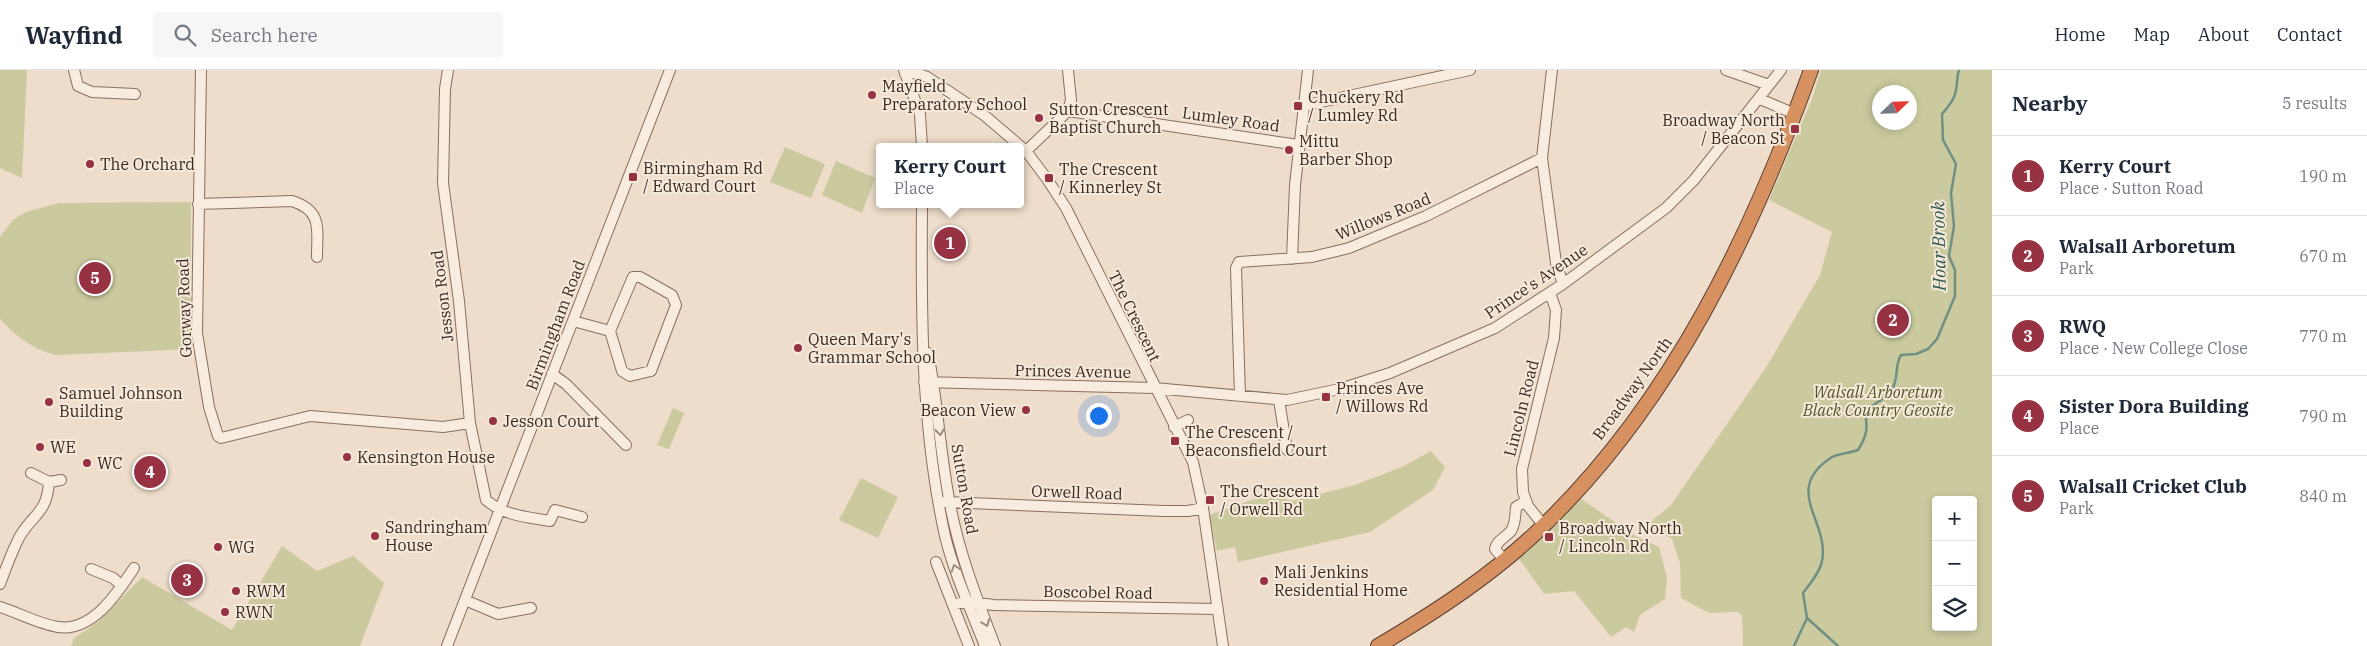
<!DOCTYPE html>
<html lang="en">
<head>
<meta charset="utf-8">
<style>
	body { margin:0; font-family:"IBM Plex Serif",serif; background:#f6f6f7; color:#1f2937 }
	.controls { position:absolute; right:15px; bottom:15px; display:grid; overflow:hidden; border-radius:5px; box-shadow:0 2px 8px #0003 }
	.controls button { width:45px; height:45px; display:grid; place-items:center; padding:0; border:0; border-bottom:1px solid #e0e1e3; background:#fff; color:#1f2937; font:25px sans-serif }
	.compass { position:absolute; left:1872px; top:15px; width:45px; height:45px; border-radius:50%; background:#fff; box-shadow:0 2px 8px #0003; rotate:67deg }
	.you { position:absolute; left:1098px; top:345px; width:18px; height:18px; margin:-12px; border:4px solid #fff; border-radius:50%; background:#1a73e8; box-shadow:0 0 0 8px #1a73e833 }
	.badge { display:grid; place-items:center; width:32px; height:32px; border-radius:50%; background:#963242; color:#fff; font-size:16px; font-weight:700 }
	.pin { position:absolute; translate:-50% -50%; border:2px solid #fff; box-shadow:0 1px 5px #0006 }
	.popup { position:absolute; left:876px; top:73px; width:148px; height:65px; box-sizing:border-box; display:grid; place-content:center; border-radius:5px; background:#fff; filter:drop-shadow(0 1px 4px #0005); font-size:16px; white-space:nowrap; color:#747a83 }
	.popup b { font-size:19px; color:#1f2937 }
	.popup::after { content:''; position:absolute; left:50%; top:100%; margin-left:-10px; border:10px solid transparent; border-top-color:#fff }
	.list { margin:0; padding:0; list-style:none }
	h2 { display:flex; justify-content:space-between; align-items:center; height:65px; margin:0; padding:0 20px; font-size:21px }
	h2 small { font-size:16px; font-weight:400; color:#747a83 }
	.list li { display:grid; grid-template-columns:32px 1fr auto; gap:15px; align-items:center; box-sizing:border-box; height:80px; padding:0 20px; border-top:1px solid #e0e1e3 }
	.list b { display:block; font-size:19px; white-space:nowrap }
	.list p { margin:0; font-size:16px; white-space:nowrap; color:#747a83 }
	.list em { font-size:16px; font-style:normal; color:#747a83 }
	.icon { flex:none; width:28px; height:28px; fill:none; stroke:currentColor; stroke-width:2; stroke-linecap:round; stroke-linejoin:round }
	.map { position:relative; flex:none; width:1992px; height:576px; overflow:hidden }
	header { display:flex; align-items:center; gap:30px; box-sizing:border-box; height:70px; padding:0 25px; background:#fff; border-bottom:1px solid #e0e1e3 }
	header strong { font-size:24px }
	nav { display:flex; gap:28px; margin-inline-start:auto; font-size:18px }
	.search { width:350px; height:45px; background:#f6f6f7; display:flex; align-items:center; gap:12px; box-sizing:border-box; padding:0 18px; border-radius:5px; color:#747a83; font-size:19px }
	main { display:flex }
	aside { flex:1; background:#fff }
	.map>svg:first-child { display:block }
	.green { fill:#cbc99e; fill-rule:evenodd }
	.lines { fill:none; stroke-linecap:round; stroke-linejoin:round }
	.stream { stroke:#719084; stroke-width:2.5 }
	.minor-casing { stroke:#896f5f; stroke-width:12 }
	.highway-casing { stroke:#583e33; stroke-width:16 }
	.minor { stroke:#f8ecde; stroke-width:10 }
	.highway { stroke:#d79161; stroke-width:14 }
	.oneway { stroke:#9a8b80 }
	.poi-dot { fill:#963242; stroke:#f5e9da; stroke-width:2 }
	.labels { text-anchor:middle; stroke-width:4; stroke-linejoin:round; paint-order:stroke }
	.poi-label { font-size:16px; fill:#3b2a22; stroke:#f5e9da; text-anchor:start }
	.street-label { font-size:16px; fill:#3b2a22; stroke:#f5e9da }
	.park-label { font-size:16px; font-style:italic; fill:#525629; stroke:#f5e9da }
	.water-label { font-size:18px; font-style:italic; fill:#325a51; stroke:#f5e9da }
</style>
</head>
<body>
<header>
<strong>Wayfind</strong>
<div class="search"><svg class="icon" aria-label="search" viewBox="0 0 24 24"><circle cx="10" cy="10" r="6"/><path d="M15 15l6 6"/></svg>Search here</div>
<nav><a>Home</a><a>Map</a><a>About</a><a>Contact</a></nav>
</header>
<main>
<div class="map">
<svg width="1992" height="576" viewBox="0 0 1992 576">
	<rect width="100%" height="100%" fill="#edddca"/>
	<path class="green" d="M 0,0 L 27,0 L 22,108 L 0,98 Z
		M 1821,0 L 1992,0 L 1992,576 L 1743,576 L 1742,546 L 1738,542 L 1709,543 L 1681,528 L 1680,493 L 1672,469 L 1647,455 L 1671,435 L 1767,296 L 1820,205 L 1832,162 L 1769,130 L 1812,29 ZM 1880,22 L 1910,22 L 1910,52 L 1880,52 ZM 1936,430 L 1973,430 L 1973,557 L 1936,557 Z
		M 785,77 L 825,94 L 811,128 L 770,112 Z
		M 836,91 L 875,108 L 862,143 L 822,125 Z
		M 191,132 L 190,250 L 193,279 L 56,285 C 32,279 17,267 0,249 L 0,167 L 13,150 L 26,142 L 59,133 Z
		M 673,338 L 684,343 L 669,379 L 657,375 Z
		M 1431,381 L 1445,397 L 1433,420 L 1370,462 L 1238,492 L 1235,477 L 1217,481 L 1209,445 L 1269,424 L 1292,431 L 1355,415 L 1404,396 Z
		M 861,408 L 898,427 L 878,468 L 839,450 Z
		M 1580,428 L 1632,464 L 1659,477 L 1667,508 L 1665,529 L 1640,545 L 1634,562 L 1626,557 L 1611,567 L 1574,521 L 1544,524 L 1518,487 Z
		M 282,476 L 317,501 L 353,486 L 384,513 L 360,576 L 71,576 L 74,568 L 98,552 L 142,507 L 232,560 Z"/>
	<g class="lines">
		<path class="stream" d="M 1807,548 L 1838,576
			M 1794,576 L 1807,548 L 1803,523 C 1810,514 1820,502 1822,491 C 1830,451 1781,420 1832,387 C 1838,384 1850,383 1858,380 C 1867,366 1868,358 1865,342 C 1874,332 1889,329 1894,315 C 1898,305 1895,295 1901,285 L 1916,284 L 1928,279 L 1937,269 L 1955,226 L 1955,200 L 1949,186 L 1954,156 L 1951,123 L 1956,94 L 1943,70 L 1942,44 C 1947,38 1953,32 1955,24 C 1958,15 1956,9 1959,0"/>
		<defs>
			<path id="minor" d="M 74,0 L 78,16 L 92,22 L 135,24
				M 201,0 L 197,263 L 209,337 L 218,366 L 221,368 L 310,346 L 443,357 L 470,353
				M 448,0 L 445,19 L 443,113 L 459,231 L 470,353 L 486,430 C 505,446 527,447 550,451 L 555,440 L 582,447
				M 904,0 L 920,44 L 922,77
				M 1552,0 L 1542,88 L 1556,193 L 1563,214
				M 1726,0 L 1769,15
				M 905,4 L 916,3 L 927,7 L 984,45 L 1026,81 L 1047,109 L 1066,138 L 1193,392 L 1203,438 L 1223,576
				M 1760,29 L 1795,44
				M 1302,36 L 1470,0
				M 1068,41 L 1298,75
				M 1026,81 L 1068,41 L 1071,30 L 1068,0
				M 198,134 L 292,131 C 323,141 317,159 317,187
				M 922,134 C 921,245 921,357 945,466 C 954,503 971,540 985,576
				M 1292,189 L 1295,115 L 1308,0
				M 573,251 L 610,261 L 633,207 L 640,207 L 672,225 L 676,235 L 651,301 L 630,306 L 622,301 L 610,261
				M 928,283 C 938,333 940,384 950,434 C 959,483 977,529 995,576
				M 552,304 L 566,314 L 626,375
				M 924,312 L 1154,318 L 1287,330 L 1340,319 L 1390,303 L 1495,258 L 1563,214 L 1666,138 L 1694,110 L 1781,0
				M 1240,326 L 1236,198 L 1239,192 L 1312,187 L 1349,178 L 1426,146 L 1542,88
				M 1279,330 L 1287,380
				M 1174,357 L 1188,350
				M 31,403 L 49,412 L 61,410
				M 945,432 L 1164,441 L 1188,441 L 1203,438
				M 1544,456 L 1528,436 L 1523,422 L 1522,399 L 1554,268 L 1556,240 L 1550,223
				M 1504,490 L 1495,479 C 1497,470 1505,468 1511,461 C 1516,453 1515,445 1516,437 L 1526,431
				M 936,492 L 969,576
				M 91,499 L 113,508 L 122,516
				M 0,514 C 6,498 12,481 20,466 C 34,443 47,443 49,412
				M 465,530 L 498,544 L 531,538
				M 953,535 L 967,531 L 993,535 L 1218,539
				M 0,537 C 19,543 39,554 58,557 C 93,562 118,522 134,498
				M 447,576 L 670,0"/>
			<path id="highway" d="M 1378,576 C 1437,541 1494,504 1543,456 C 1672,332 1751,166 1811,0"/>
		</defs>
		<use href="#minor" class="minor-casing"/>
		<use href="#highway" class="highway-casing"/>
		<use href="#minor" class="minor"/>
		<use href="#highway" class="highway"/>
	</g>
	<defs><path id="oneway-chevron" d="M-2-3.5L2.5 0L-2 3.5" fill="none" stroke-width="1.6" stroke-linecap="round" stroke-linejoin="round" transform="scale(1.25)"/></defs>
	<g class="oneway">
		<use href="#oneway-chevron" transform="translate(940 362) rotate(83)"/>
		<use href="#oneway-chevron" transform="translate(955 498) rotate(-108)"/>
		<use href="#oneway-chevron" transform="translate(986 553) rotate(69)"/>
	</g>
	<g class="poi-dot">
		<circle cx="872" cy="25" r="5"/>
		<rect x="1293" y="31" width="10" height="10" rx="2.5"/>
		<circle cx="1039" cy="48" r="5"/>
		<rect x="1790" y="54" width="10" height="10" rx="2.5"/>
		<circle cx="1289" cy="80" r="5"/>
		<circle cx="90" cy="94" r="5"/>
		<rect x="628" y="102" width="10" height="10" rx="2.5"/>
		<rect x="1044" y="103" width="10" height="10" rx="2.5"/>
		<circle cx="798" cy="278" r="5"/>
		<rect x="1321" y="322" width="10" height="10" rx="2.5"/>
		<circle cx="49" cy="332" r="5"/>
		<circle cx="1026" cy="340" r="5"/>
		<circle cx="493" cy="351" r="5"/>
		<rect x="1170" y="366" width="10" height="10" rx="2.5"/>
		<circle cx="40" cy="377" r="5"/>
		<circle cx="347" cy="387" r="5"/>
		<circle cx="87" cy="393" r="5"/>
		<rect x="1205" y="425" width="10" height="10" rx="2.5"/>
		<circle cx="375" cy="466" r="5"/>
		<rect x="1544" y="462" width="10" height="10" rx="2.5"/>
		<circle cx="218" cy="477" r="5"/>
		<circle cx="1264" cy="511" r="5"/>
		<circle cx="236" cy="521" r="5"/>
		<circle cx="225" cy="542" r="5"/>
	</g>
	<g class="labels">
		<g class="poi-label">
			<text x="882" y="22">Mayfield<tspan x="882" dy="18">Preparatory School</tspan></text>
			<text x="1308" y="33">Chuckery Rd<tspan x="1308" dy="18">/ Lumley Rd</tspan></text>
			<text x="1049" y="45">Sutton Crescent<tspan x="1049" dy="18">Baptist Church</tspan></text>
			<text x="1785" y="56" text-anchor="end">Broadway North<tspan x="1785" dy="18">/ Beacon St</tspan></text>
			<text x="1299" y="77">Mittu<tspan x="1299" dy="18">Barber Shop</tspan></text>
			<text x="100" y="100">The Orchard</text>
			<text x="643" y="104">Birmingham Rd<tspan x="643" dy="18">/ Edward Court</tspan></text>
			<text x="1059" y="105">The Crescent<tspan x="1059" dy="18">/ Kinnerley St</tspan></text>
			<text x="808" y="275">Queen Mary's<tspan x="808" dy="18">Grammar School</tspan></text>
			<text x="1336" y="324">Princes Ave<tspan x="1336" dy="18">/ Willows Rd</tspan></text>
			<text x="59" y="329">Samuel Johnson<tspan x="59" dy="18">Building</tspan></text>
			<text x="1016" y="346" text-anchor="end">Beacon View</text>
			<text x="503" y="357">Jesson Court</text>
			<text x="1185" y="368">The Crescent /<tspan x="1185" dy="18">Beaconsfield Court</tspan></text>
			<text x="50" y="383">WE</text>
			<text x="357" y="393">Kensington House</text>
			<text x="97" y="399">WC</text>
			<text x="1220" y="427">The Crescent<tspan x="1220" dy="18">/ Orwell Rd</tspan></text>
			<text x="385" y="463">Sandringham<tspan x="385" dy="18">House</tspan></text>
			<text x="1559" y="464">Broadway North<tspan x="1559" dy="18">/ Lincoln Rd</tspan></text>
			<text x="228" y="483">WG</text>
			<text x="1274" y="508">Mali Jenkins<tspan x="1274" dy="18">Residential Home</tspan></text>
			<text x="246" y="527">RWM</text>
			<text x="235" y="548">RWN</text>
		</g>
		<g class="street-label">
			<text transform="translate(1231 49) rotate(8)" y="6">Lumley Road</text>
			<text transform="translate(1383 146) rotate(-22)" y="6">Willows Road</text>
			<text transform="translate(1536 211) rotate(-34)" y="6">Prince's Avenue</text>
			<text transform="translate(442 226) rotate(-97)" y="6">Jesson Road</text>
			<text transform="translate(184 238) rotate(-92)" y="6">Gorway Road</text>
			<text transform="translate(1135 246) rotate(64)" y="6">The Crescent</text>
			<text transform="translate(555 255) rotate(-69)" y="6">Birmingham Road</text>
			<text transform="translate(1073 301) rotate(1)" y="6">Princes Avenue</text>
			<text transform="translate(1632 318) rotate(-54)" y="6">Broadway North</text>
			<text transform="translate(1521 338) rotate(-76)" y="6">Lincoln Road</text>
			<text transform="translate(965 419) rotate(80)" y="6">Sutton Road</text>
			<text transform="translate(1077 422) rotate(2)" y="6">Orwell Road</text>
			<text transform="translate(1098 522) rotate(1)" y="6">Boscobel Road</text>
		</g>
		<g class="park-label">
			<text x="1878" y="328">Walsall Arboretum<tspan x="1878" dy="18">Black Country Geosite</tspan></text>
		</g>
		<g class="water-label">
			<text transform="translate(1939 176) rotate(-91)" y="6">Hoar Brook</text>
		</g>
	</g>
</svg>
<div class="controls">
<button>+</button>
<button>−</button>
<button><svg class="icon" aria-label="layers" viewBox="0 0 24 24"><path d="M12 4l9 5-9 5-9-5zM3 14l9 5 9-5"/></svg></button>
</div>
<svg class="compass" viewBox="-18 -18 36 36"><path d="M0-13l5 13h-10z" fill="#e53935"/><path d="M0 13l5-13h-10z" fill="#747a83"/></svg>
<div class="you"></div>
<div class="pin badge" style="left:950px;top:173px">1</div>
<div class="popup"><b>Kerry Court</b>Place</div>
<div class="pin badge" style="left:1893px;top:250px">2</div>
<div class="pin badge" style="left:187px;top:510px">3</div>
<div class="pin badge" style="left:150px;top:402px">4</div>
<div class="pin badge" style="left:95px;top:208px">5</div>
</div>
<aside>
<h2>Nearby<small>5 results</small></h2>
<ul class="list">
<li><span class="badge">1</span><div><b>Kerry Court</b><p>Place · Sutton Road</p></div><em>190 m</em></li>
<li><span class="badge">2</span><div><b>Walsall Arboretum</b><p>Park</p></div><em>670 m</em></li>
<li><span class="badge">3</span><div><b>RWQ</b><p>Place · New College Close</p></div><em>770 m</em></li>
<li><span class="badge">4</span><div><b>Sister Dora Building</b><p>Place</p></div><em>790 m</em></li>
<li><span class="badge">5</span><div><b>Walsall Cricket Club</b><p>Park</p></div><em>840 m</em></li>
</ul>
</aside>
</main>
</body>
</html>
